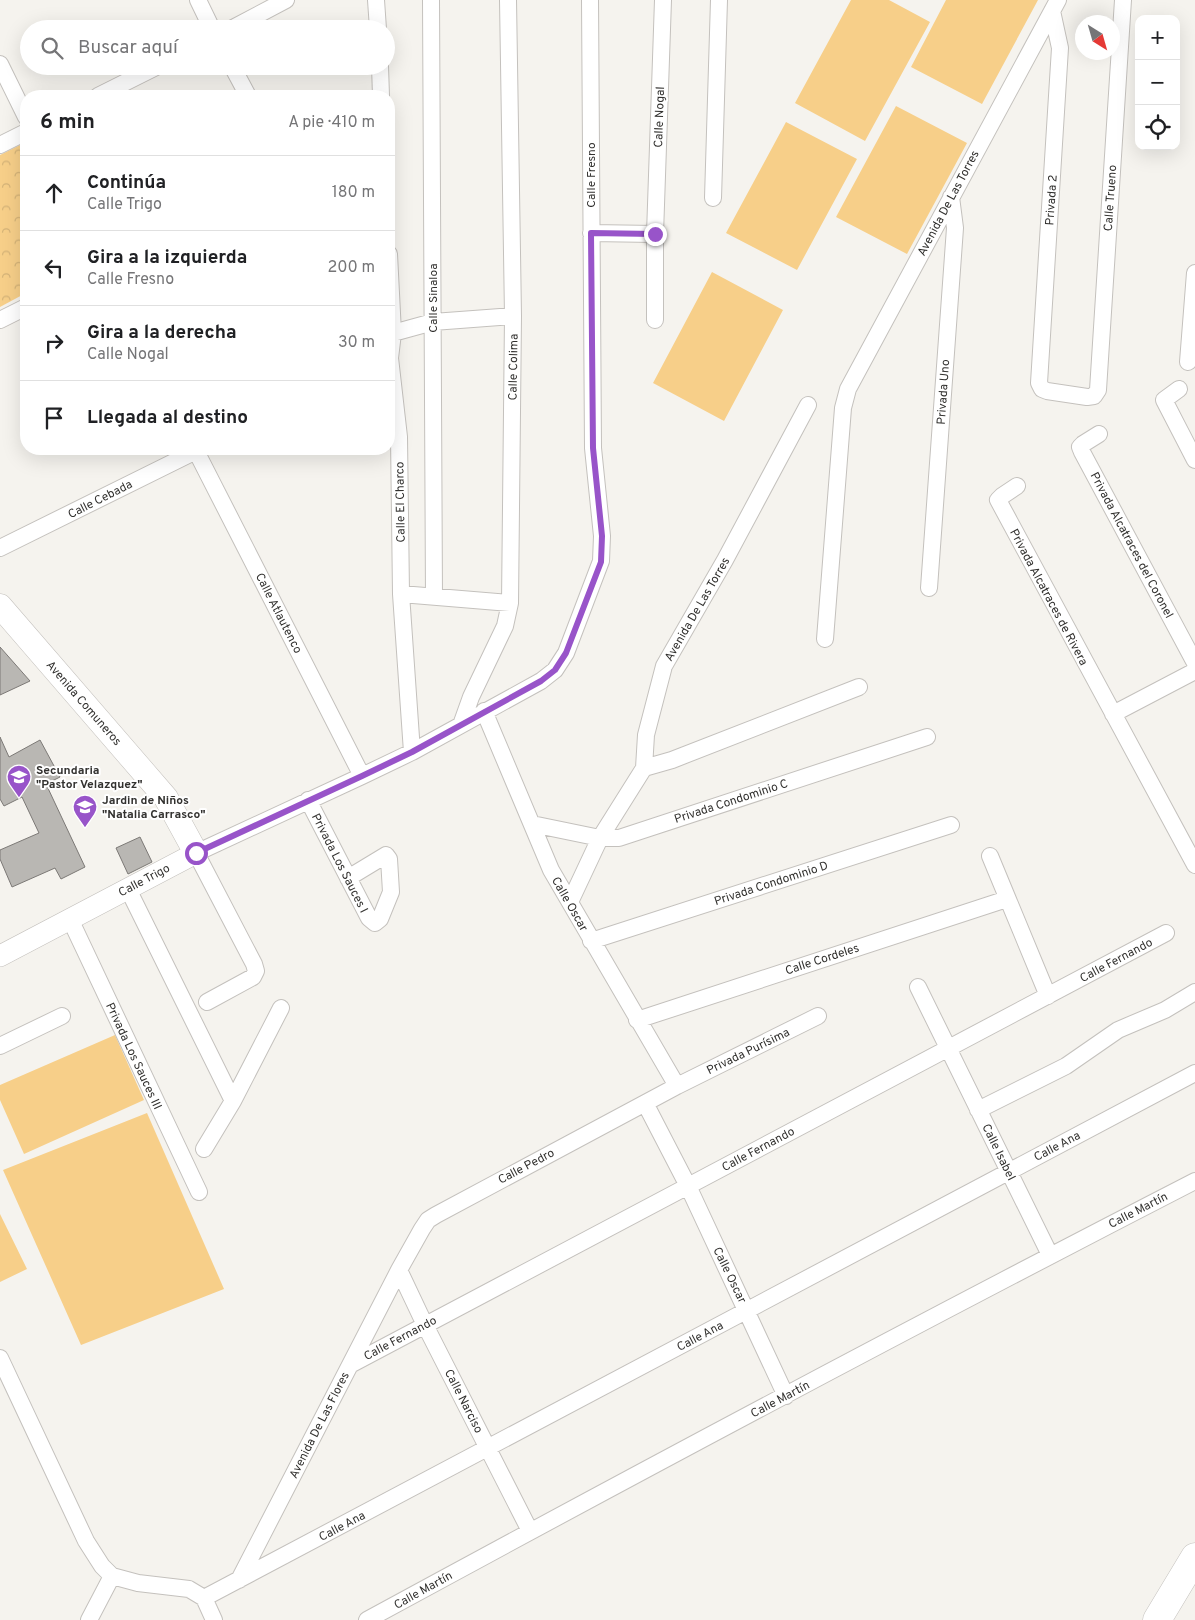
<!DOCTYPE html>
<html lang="es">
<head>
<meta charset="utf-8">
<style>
	body { margin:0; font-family:Overpass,sans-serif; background:#f2f2f2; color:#202124 }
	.controls { position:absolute; right:15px; top:15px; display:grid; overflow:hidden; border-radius:10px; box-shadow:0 5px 20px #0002 }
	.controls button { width:45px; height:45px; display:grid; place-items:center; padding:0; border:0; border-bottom:1px solid #e0e0e0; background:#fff; color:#202124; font:25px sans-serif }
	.compass { position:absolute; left:1075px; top:15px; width:45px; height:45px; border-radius:50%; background:#fff; box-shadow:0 5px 20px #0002; rotate:143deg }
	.stop { position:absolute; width:15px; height:15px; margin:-11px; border:4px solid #9854c9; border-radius:50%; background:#fff }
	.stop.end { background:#9854c9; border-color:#fff; box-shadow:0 1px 5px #0008 }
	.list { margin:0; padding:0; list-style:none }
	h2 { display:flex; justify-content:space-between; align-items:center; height:65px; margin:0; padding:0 20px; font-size:21px }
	h2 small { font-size:16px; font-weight:400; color:#757577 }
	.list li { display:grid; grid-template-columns:32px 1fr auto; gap:15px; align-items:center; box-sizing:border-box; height:75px; padding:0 20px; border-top:1px solid #e0e0e0 }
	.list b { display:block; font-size:19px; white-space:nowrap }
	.list p { margin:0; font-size:16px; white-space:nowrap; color:#757577 }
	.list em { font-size:16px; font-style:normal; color:#757577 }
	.icon { flex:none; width:28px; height:28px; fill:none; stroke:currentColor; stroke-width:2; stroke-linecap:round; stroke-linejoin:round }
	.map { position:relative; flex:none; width:1195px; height:1620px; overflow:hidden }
	.search { position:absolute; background:#fff; box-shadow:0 5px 20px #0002; left:20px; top:20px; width:375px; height:55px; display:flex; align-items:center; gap:12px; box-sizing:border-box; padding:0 18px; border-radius:28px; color:#757577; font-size:19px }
	.panel { position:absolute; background:#fff; box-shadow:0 5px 20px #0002; left:20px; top:90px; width:375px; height:365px; border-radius:20px }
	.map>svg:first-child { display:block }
	.park { fill:url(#park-crowns) }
	.garden { fill:#f7cf89 }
	.building { fill:#b9b7b3; stroke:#7c7976 }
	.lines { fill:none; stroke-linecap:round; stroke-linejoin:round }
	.minor-casing { stroke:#c4c1bd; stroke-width:18 }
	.tertiary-casing { stroke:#c4c1bd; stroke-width:22 }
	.secondary-casing { stroke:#c4c1bd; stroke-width:25 }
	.trunk-casing { stroke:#c4c1bd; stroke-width:29 }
	.minor { stroke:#fff; stroke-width:16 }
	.tertiary { stroke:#fff; stroke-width:21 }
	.secondary { stroke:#fff; stroke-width:24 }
	.trunk { stroke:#fff; stroke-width:28 }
	.route { stroke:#9854c9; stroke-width:6 }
	.labels { text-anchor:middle; stroke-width:4; stroke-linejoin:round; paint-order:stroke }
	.street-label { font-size:12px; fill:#32312f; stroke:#fff }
	.poi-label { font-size:12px; font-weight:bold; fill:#32312f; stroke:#fff; text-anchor:start }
</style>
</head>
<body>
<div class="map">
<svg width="1195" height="1620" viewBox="0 0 1195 1620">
	<defs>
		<pattern id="park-crowns" width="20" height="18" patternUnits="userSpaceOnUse" patternTransform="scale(1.25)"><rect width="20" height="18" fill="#f7cf89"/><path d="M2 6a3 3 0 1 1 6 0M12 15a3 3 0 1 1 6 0" fill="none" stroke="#d4b277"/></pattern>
	</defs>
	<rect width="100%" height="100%" fill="#f5f3ee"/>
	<path class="park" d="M 26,142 L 26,293 L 0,307 L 0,155 Z"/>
	<path class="garden" d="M 851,0 L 889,0 L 930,22 L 865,141 L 795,103 Z
		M 946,0 L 1038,0 L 982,104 L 911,67 Z
		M 896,106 L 967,143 L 907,254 L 836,217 Z
		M 786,122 L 857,159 L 797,270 L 726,233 Z
		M 712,272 L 783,310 L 724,421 L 653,383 Z
		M 115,1035 L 144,1100 L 24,1154 L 0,1100 L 0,1085 Z
		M 147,1113 L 224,1289 L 81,1345 L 3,1170 Z
		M 0,1214 L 27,1269 L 0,1282 Z"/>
	<path class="building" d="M 0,647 L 30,681 L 0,695 Z
		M 0,737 L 9,757 L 40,740 L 60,777 L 46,784 L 85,867 L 61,879 L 55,868 L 12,887 L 0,859 L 0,850 L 39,833 L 22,797 L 4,806 L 0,799 Z
		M 140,837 L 152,862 L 128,874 L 116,848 Z"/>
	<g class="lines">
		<defs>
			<path id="minor" d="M 198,0 L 212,29
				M 376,0 L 378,29
				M 431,0 L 434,597
				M 1052,11 L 1060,48 L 1039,383 L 1042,389 L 1047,391 L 1087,397 L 1094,396 L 1098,390 L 1123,0
				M 231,29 L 286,0
				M 0,64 L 26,117
				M 232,66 L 248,96
				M 380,66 L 381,96
				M 98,96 L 158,66
				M 0,145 L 26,132
				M 713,198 L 719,0
				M 591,233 L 655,234
				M 389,254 L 393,333 L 390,358 L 399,437 L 401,594 L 412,752
				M 0,320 L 26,307
				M 655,320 L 655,234 L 663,0
				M 393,333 L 433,322 L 513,316
				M 1188,362 L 1195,273
				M 1179,389 L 1164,400 L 1195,460
				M 1099,434 L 1083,444 L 1080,447 L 1082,452 L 1195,663
				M 195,449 L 362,776
				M 1017,486 L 1002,496 L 998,500 L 1195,865
				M 0,548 L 200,449
				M 929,588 L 955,228 L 951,197
				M 401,594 L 510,603
				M 825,639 L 843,408 L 848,389 L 1058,0
				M 484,711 L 551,870 L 677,1086
				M 1113,714 L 1195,671
				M 461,725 L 471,697 L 505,626 L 510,603 L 513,316 L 508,0
				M 644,768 L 672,760 L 859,687
				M 308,800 L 369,918 L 375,923 L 380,919 L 391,892 L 389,859 L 386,855 L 348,878
				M 532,824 L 600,838 L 619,838 L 927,737
				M 990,856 L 1048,996
				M 128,889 L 233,1101
				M 570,902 L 600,838 L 644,768 L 646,735 L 664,666 L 725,560 L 808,405
				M 70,919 L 199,1192
				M 591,941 L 951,825
				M 918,987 L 1050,1255
				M 207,1002 L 253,977 L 256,971 L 254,964 L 196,853 L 362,776 L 412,752 L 541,681 L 555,670 L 566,653 L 601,561 L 602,536 L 593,448 L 590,0
				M 637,1020 L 1007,899
				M 0,1046 L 62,1016
				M 645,1103 L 688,1186 L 786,1396
				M 978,1110 L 1066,1066 L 1118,1030 L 1165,1010 L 1195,992
				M 204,1149 L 233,1101 L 281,1008
				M 399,1270 L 425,1325 L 530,1531
				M 0,1358 L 86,1541 L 102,1566 L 112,1576 L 138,1583 L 189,1589 L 204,1598
				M 350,1365 L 1166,933
				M 239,1580 L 399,1270 L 422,1229 L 428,1220 L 436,1215 L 677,1086 L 818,1016
				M 204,1598 L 1195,1073
				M 204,1598 L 214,1620
				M 89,1620 L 112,1576
				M 367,1620 C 641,1471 917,1324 1195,1181"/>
			<path id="tertiary" d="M 0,956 L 196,853"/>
			<path id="secondary" d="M 0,606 L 166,798 L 196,853"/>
			<path id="trunk" d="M 1157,1620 L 1195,1557"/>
		</defs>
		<use href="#minor" class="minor-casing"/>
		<use href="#tertiary" class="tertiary-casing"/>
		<use href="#secondary" class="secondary-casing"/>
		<use href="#trunk" class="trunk-casing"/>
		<use href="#minor" class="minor"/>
		<use href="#tertiary" class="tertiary"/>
		<use href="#secondary" class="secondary"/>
		<use href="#trunk" class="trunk"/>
	</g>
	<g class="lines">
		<path class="route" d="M 196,853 L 362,776 L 412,752 L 541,681 L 555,670 L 566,653 L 601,562 L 602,536 L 593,448 L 591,233 L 655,234"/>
	</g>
	<defs>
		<symbol id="school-pin" viewBox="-11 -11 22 30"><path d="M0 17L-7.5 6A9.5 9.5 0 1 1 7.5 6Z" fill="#9854c9" stroke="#fff"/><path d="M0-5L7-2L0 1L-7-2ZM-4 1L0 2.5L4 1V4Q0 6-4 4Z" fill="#fff"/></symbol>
	</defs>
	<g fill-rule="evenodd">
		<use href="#school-pin" x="5" y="763" width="28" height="38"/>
		<use href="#school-pin" x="71" y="793" width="28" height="38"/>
	</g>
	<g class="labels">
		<g class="street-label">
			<text transform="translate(659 117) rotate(-88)" y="4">Calle Nogal</text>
			<text transform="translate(591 175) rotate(-90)" y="4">Calle Fresno</text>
			<text transform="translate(1110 198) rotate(-86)" y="4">Calle Trueno</text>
			<text transform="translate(1051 200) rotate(-86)" y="4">Privada 2</text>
			<text transform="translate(948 203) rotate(-62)" y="4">Avenida De Las Torres</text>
			<text transform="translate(433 298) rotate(-90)" y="4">Calle Sinaloa</text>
			<text transform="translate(513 367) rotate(-89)" y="4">Calle Colima</text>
			<text transform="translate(943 392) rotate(-86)" y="4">Privada Uno</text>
			<text transform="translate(100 499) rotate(-27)" y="4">Calle Cebada</text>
			<text transform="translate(400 502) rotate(-91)" y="4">Calle El Charco</text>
			<text transform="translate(1132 545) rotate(62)" y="4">Privada Alcatraces del Coronel</text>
			<text transform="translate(1049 597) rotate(62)" y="4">Privada Alcatraces de Rivera</text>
			<text transform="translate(697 609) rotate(-60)" y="4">Avenida De Las Torres</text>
			<text transform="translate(279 613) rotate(63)" y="4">Calle Atlautenco</text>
			<text transform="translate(84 703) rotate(49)" y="4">Avenida Comuneros</text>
			<text transform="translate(731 801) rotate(-18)" y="4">Privada Condominio C</text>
			<text transform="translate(340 863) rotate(63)" y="4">Privada Los Sauces I</text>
			<text transform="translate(144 880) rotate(-28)" y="4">Calle Trigo</text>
			<text transform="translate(771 883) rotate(-18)" y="4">Privada Condominio D</text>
			<text transform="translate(570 904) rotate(60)" y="4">Calle Oscar</text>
			<text transform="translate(822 959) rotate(-18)" y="4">Calle Cordeles</text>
			<text transform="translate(1116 960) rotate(-28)" y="4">Calle Fernando</text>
			<text transform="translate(748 1051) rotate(-26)" y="4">Privada Purísima</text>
			<text transform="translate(134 1056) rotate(65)" y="4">Privada Los Sauces III</text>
			<text transform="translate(1057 1146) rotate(-28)" y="4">Calle Ana</text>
			<text transform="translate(758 1149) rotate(-28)" y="4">Calle Fernando</text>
			<text transform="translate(999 1152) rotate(64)" y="4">Calle Isabel</text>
			<text transform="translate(526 1166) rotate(-28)" y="4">Calle Pedro</text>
			<text transform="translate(1138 1210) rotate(-27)" y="4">Calle Martín</text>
			<text transform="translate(730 1275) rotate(64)" y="4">Calle Oscar</text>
			<text transform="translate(700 1336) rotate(-28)" y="4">Calle Ana</text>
			<text transform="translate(400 1338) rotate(-28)" y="4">Calle Fernando</text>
			<text transform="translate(780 1399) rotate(-28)" y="4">Calle Martín</text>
			<text transform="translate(464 1401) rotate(63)" y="4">Calle Narciso</text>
			<text transform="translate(319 1425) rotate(-63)" y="4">Avenida De Las Flores</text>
			<text transform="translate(342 1526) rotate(-28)" y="4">Calle Ana</text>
			<text transform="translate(423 1590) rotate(-29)" y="4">Calle Martín</text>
		</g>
		<g class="poi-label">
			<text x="36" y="774">Secundaria<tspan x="36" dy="14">"Pastor Velazquez"</tspan></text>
			<text x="102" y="804">Jardin de Niños<tspan x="102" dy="14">"Natalia Carrasco"</tspan></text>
		</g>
	</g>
</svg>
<div class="controls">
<button>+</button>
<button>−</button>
<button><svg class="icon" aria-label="locate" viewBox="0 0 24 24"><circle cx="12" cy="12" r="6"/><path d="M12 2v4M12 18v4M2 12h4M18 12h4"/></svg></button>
</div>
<svg class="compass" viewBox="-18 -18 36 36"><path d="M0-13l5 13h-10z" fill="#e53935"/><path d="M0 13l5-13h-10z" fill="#757577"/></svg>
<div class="stop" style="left:196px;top:853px"></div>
<div class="stop end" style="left:655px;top:234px"></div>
<div class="search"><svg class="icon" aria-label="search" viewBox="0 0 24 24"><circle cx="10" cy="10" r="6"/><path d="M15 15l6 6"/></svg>Buscar aquí</div>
<section class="panel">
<h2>6 min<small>A pie · 410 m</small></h2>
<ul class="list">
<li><svg class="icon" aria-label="ahead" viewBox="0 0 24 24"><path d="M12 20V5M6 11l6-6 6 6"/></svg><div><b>Continúa</b><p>Calle Trigo</p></div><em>180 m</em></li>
<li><svg class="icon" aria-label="left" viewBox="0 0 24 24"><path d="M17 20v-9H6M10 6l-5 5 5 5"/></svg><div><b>Gira a la izquierda</b><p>Calle Fresno</p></div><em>200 m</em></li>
<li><svg class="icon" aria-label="right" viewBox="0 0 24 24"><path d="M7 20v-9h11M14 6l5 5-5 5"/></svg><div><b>Gira a la derecha</b><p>Calle Nogal</p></div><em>30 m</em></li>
<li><svg class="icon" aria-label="arrive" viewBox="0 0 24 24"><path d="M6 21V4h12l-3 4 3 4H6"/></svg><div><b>Llegada al destino</b></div></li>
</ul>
</section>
</div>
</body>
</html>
